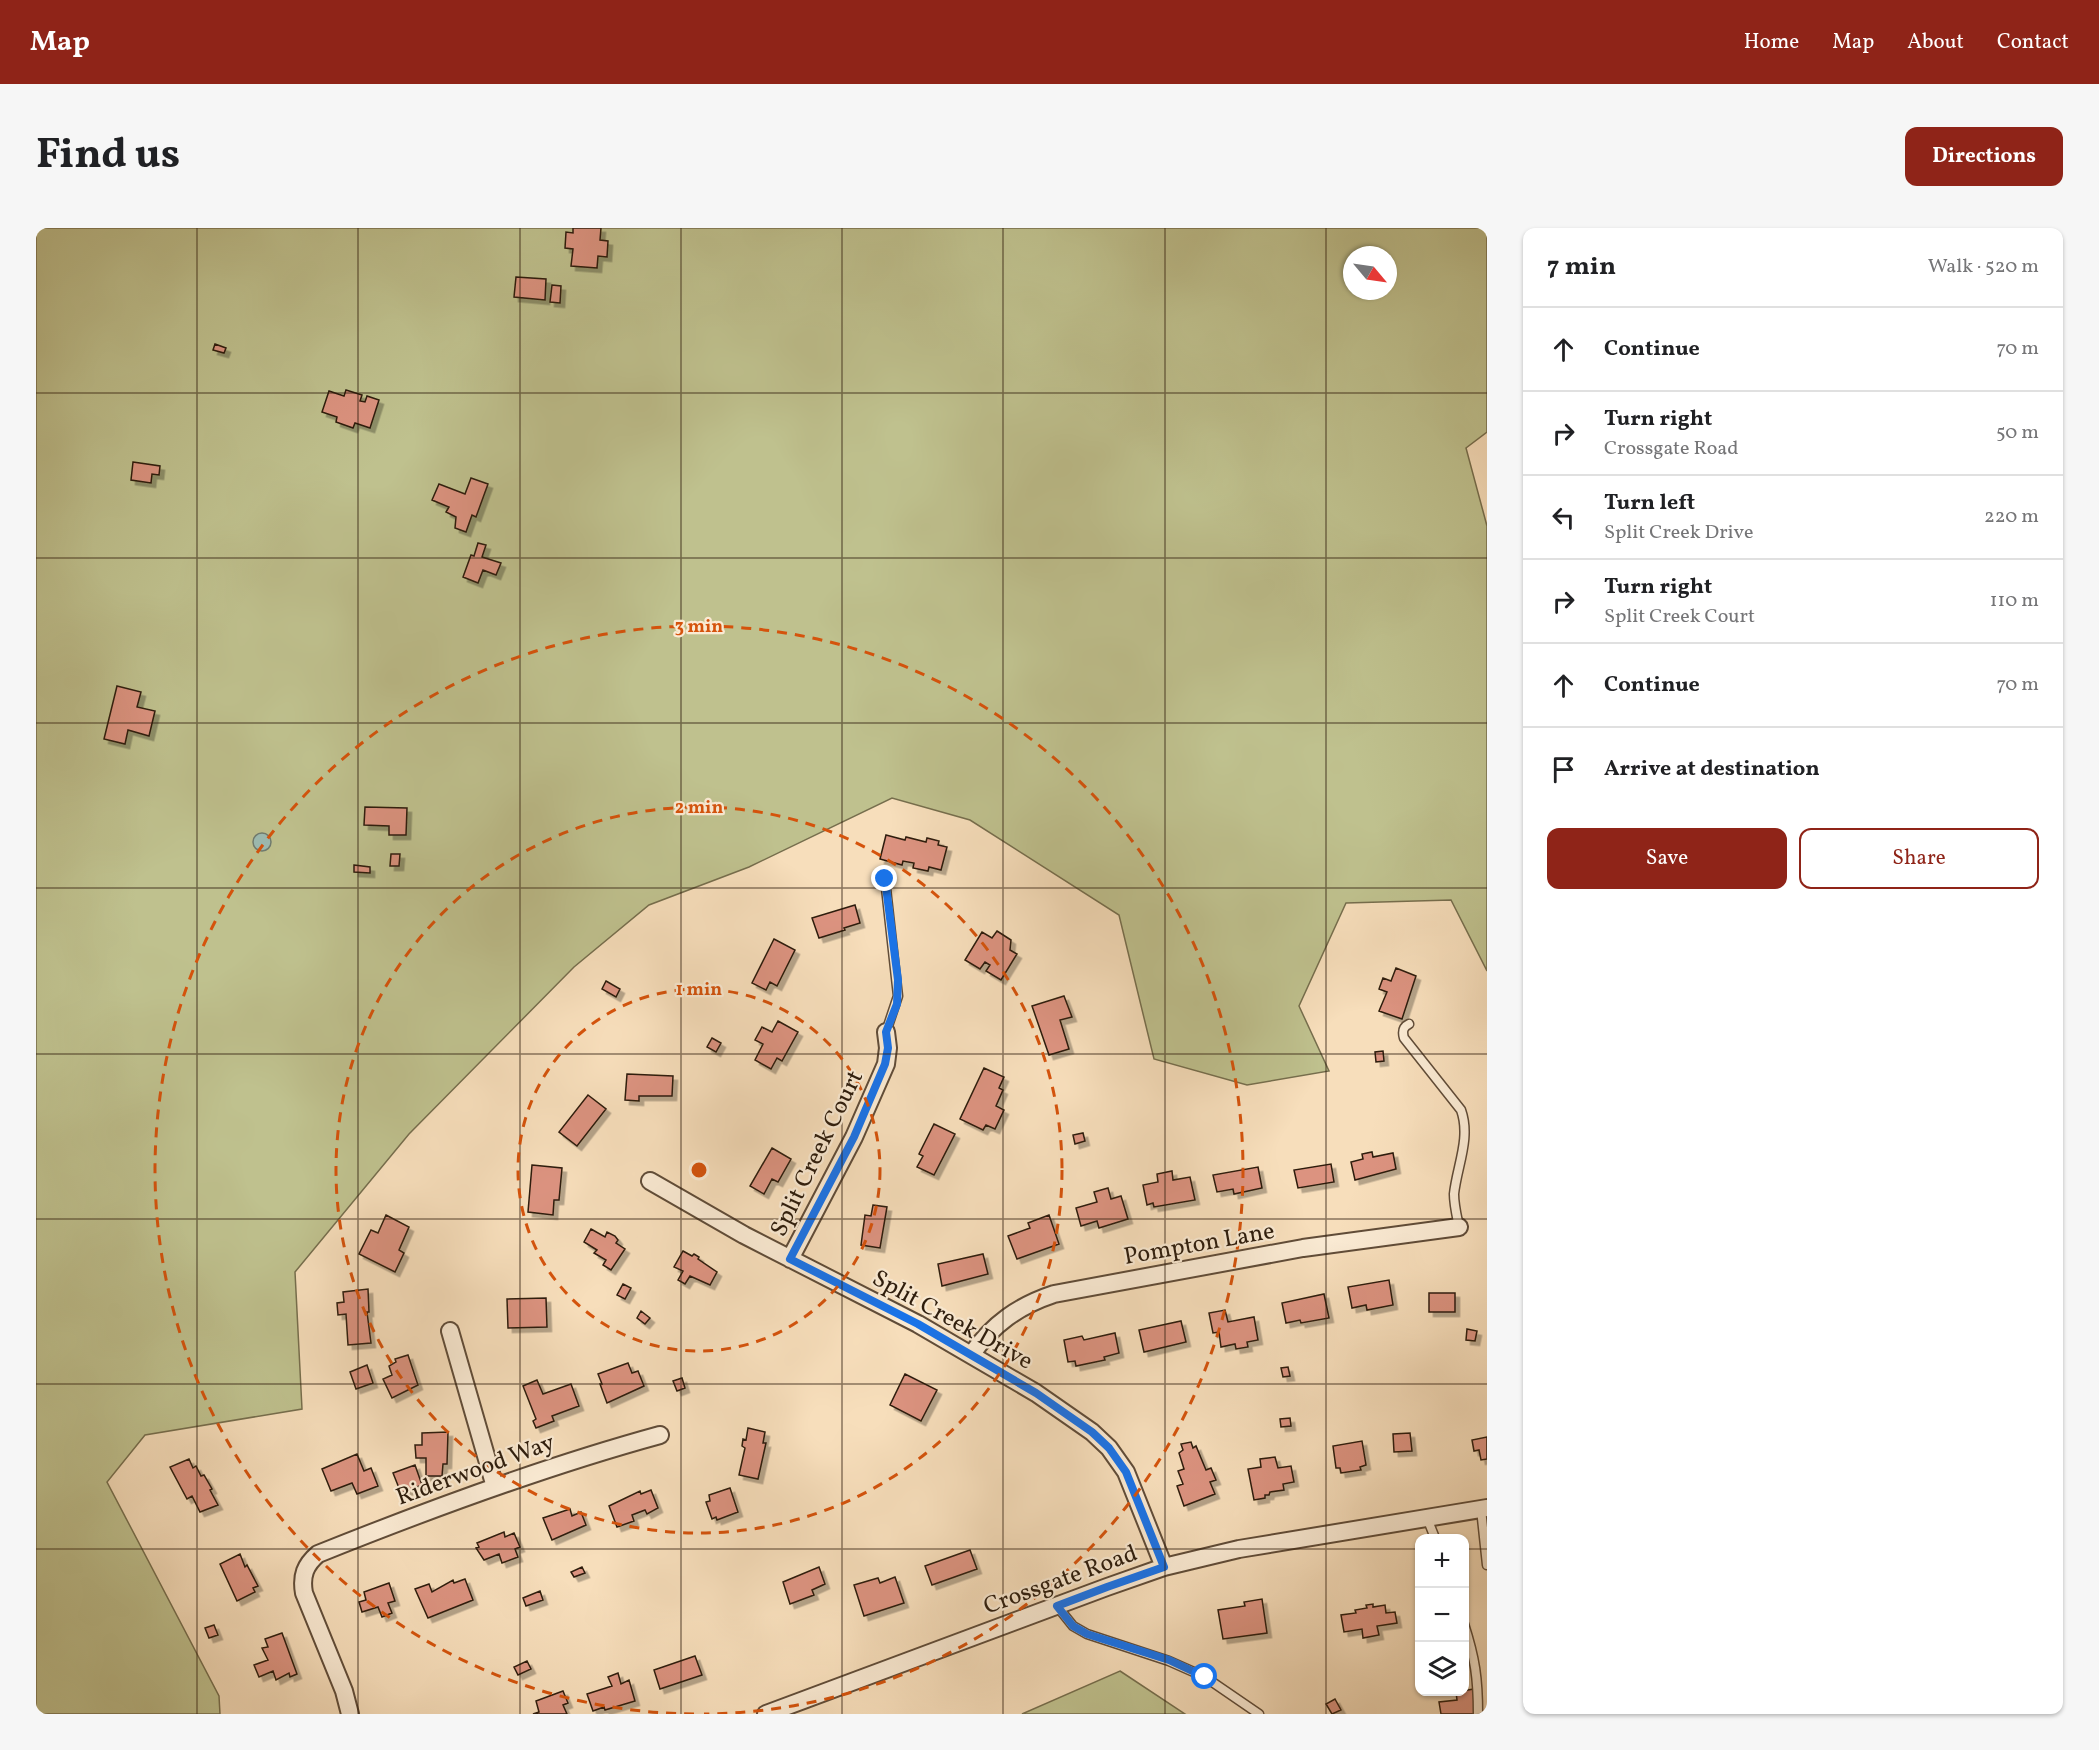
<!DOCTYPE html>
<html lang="en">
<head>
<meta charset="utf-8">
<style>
	body { margin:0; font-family:Vollkorn,serif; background:#f6f6f6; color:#202124 }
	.controls { position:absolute; right:18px; bottom:18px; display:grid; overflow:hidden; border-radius:12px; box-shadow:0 2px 4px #0004 }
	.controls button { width:54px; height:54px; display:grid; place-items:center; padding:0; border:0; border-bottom:2px solid #e0e0e0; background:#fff; color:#202124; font:30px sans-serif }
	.compass { position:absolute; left:1307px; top:18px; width:54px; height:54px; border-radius:50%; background:#fff; box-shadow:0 2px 4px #0004; rotate:119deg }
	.stop { position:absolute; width:18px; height:18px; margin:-14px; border:4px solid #1a73e8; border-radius:50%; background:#fff }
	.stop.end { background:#1a73e8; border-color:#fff; box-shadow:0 2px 6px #0008 }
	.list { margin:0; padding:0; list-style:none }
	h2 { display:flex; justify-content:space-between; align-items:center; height:78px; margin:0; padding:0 24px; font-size:26px }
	h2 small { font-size:20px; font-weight:400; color:#757577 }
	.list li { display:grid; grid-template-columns:39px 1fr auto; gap:18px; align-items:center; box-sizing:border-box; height:84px; padding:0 24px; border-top:2px solid #e0e0e0 }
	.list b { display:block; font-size:22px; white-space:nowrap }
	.list p { margin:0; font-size:20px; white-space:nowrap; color:#757577 }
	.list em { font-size:20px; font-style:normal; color:#757577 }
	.actions { display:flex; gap:12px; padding:18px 24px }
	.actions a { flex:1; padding:14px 0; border:2px solid #8f2418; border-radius:12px; text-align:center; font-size:21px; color:#8f2418 }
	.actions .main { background:#8f2418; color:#fff }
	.icon { flex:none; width:33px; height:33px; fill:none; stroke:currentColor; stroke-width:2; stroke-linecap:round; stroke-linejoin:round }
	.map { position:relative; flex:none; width:1451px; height:1486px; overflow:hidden; border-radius:12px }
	header { display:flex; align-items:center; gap:36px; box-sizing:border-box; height:84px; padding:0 30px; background:#8f2418; color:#fff }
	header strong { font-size:28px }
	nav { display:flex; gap:33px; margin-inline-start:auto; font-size:21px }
	.intro { display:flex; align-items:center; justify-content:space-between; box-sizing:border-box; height:144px; padding:0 36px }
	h1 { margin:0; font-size:42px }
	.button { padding:15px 27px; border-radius:12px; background:#8f2418; color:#fff; font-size:21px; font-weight:700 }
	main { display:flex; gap:36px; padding:0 36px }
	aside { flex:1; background:#fff; border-radius:12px; box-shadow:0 2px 4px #0004 }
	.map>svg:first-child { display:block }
	.green { fill:#bfc18e; stroke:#766e4d; stroke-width:1.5; fill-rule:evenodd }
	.water { fill:#9dbcb3; stroke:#707c70; stroke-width:1.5 }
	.building { fill:#dc9380; stroke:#2d1c0c; stroke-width:1.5; filter:url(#shadow) }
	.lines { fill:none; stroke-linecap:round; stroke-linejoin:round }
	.service-casing { stroke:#604c38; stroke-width:11 }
	.minor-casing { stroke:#604c38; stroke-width:20 }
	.service { stroke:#faead3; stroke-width:8 }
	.minor { stroke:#faead3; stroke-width:16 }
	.route { stroke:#1a73e8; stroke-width:8 }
	.grid { fill:none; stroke:#2d1c0c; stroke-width:1.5; stroke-opacity:0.55 }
	.ring { fill:none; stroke:#d5530c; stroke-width:3; stroke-dasharray:10 8 }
	.labels { text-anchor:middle; stroke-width:4.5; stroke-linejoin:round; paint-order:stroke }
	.street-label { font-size:24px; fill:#2d1c0c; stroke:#faead3 }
	.centre { fill:#d5530c; stroke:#faead3; stroke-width:3 }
	.ring-label { font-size:18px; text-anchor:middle; font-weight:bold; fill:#d5530c; stroke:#faead3; stroke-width:4.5; stroke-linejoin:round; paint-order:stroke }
</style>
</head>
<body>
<header>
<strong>Map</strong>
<nav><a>Home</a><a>Map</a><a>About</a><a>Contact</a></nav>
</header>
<div class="intro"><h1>Find us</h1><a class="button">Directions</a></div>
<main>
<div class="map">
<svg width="1451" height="1486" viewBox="0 0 1451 1486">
	<defs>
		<filter id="shadow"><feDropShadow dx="4.5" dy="4.5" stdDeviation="0" flood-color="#0004"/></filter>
	</defs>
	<rect width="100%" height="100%" fill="#f7debb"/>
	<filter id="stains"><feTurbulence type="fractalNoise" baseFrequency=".00333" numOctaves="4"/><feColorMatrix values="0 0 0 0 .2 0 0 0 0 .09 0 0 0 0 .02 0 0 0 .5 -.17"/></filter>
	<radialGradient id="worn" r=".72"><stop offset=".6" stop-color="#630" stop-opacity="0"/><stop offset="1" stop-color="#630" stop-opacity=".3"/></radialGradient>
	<path class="green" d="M 0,0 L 1451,0 L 1451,204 L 1430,220 L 1451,298 L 1451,743 L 1415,672 L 1310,675 L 1263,778 L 1293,843 L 1211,857 L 1118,831 L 1083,687 L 934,592 L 856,570 L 713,639 L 613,677 L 538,739 L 373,906 L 259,1044 L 266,1181 L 109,1207 L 71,1254 L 183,1468 L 184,1486 L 0,1486 ZM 1316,27 L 1352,27 L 1352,63 L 1316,63 Z
		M 1084,1443 L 1149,1486 L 986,1486 Z"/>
	<path class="water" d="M217 614a9 9 0 1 1 18 0a9 9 0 1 1-18 0Z"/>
	<path class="building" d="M 537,0 L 565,0 L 564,12 L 572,13 L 571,29 L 562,28 L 561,40 L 535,38 L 537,21 L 529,20 L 530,4 L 537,5 Z
		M 480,49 L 510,51 L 509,72 L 478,69 Z
		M 516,57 L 525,58 L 524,75 L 514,74 Z
		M 179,116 L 190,120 L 188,125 L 177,122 Z
		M 310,162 L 326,167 L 324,173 L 329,174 L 331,168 L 343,172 L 334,200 L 319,195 L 317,200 L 300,194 L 301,189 L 286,184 L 293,163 L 308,168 Z
		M 97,234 L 124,238 L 123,247 L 116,246 L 115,255 L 95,252 Z
		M 435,250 L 452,256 L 440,289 L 436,287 L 430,304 L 419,300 L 420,289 L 410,284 L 413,279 L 396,272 L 403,256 L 429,266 Z
		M 442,315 L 450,317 L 446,329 L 465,335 L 460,347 L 447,342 L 442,355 L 427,349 L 435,327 L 438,328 Z
		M 81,458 L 105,464 L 101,479 L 119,483 L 113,508 L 92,502 L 89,516 L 68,511 Z
		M 329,579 L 371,580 L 370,607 L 353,607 L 353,598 L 328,597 Z
		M 850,607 L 869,612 L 870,609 L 890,614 L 891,610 L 903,613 L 902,617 L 911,619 L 905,642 L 893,639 L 892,643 L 877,640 L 878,635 L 867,633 L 866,637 L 844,631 Z
		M 355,626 L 364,626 L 363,638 L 354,638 Z
		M 318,637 L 334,639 L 334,645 L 318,644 Z
		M 819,677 L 824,695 L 808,700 L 809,702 L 783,710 L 776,690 Z
		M 961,703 L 975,712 L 974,722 L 981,726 L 965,752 L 950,743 L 954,737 L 949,734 L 944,741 L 929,732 L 946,704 L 956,710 Z
		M 738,711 L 759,722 L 741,758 L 734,754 L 730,762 L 716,755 Z
		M 1360,740 L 1380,748 L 1366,791 L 1343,783 L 1351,764 L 1343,761 L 1347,750 L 1355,753 Z
		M 570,753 L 584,761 L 580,769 L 566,761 Z
		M 1028,768 L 1036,789 L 1024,792 L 1033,821 L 1013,827 L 996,778 Z
		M 742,793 L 762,804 L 746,833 L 741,830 L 735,841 L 719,832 L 727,816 L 719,812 L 726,799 L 736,804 Z
		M 676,810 L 685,815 L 680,824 L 671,819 Z
		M 1347,823 L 1348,833 L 1340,834 L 1339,824 Z
		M 948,840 L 968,849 L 963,860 L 967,862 L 960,878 L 968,882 L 959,901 L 950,897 L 947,902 L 924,891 Z
		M 591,846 L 637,848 L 636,868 L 603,868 L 603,873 L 589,872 Z
		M 552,867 L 570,881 L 541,918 L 523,904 Z
		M 898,896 L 919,906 L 898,947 L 881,939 L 887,928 L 883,926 Z
		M 1047,905 L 1049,913 L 1039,916 L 1037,907 Z
		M 736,920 L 755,931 L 742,954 L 736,951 L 728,966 L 714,958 Z
		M 1336,924 L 1337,929 L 1357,925 L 1360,941 L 1319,952 L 1315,934 L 1327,931 L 1326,926 Z
		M 1295,936 L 1298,954 L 1262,960 L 1258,942 Z
		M 496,937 L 526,940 L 523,972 L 518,972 L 517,987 L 492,984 Z
		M 1222,939 L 1226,960 L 1198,966 L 1197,961 L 1181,964 L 1177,947 Z
		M 1136,943 L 1137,952 L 1154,949 L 1159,972 L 1118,979 L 1117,975 L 1111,977 L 1107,957 L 1122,954 L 1121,946 Z
		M 1072,960 L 1075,971 L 1085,968 L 1092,991 L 1063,1000 L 1061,993 L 1045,998 L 1040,980 L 1061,974 L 1058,964 Z
		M 837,977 L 851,979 L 844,1020 L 825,1017 L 829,987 L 835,988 Z
		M 350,987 L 373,999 L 363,1022 L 368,1025 L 359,1044 L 323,1026 L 335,1002 L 342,1005 Z
		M 1013,987 L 1023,1016 L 981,1031 L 972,1008 L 994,1000 L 992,995 Z
		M 555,1001 L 569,1009 L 571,1004 L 579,1008 L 582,1012 L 580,1015 L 589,1021 L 575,1042 L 567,1037 L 570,1032 L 558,1025 L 561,1022 L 548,1014 Z
		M 647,1023 L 656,1028 L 658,1026 L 663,1029 L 662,1031 L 681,1044 L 674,1057 L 654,1048 L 649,1056 L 642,1052 L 647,1043 L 638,1039 Z
		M 947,1026 L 952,1046 L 906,1058 L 902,1036 Z
		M 1353,1052 L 1357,1077 L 1331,1082 L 1330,1077 L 1316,1080 L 1312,1059 Z
		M 587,1056 L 595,1060 L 589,1071 L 581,1067 Z
		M 332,1061 L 333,1084 L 331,1084 L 335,1115 L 312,1117 L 310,1086 L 302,1087 L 301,1075 L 308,1074 L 307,1064 Z
		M 1393,1065 L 1419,1065 L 1419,1084 L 1393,1084 Z
		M 1288,1066 L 1293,1090 L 1265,1095 L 1264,1092 L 1250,1095 L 1246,1075 Z
		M 510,1070 L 511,1099 L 472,1100 L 471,1071 Z
		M 1189,1082 L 1192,1094 L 1218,1089 L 1222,1112 L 1211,1114 L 1212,1119 L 1200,1121 L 1199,1116 L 1185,1119 L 1183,1104 L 1177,1105 L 1173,1085 Z
		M 605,1083 L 614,1090 L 609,1096 L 601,1090 Z
		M 1145,1093 L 1150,1114 L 1108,1124 L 1103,1102 Z
		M 1431,1101 L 1441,1103 L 1439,1113 L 1430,1112 Z
		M 1079,1105 L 1083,1125 L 1068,1129 L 1069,1132 L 1040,1138 L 1039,1133 L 1032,1134 L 1028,1112 L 1046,1108 L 1048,1112 Z
		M 372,1127 L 382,1157 L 356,1170 L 347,1151 L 356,1147 L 353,1138 L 360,1134 L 359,1131 Z
		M 592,1135 L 596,1145 L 602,1143 L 608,1158 L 571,1175 L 564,1156 L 566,1156 L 562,1146 Z
		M 331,1137 L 337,1155 L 320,1161 L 314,1144 Z
		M 1252,1139 L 1254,1148 L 1247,1149 L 1245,1140 Z
		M 869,1146 L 901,1162 L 885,1193 L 854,1177 Z
		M 646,1150 L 649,1160 L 641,1163 L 637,1153 Z
		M 501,1152 L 507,1166 L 535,1156 L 543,1178 L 516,1188 L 518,1193 L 500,1200 L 497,1193 L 500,1191 L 487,1158 Z
		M 1254,1190 L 1255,1198 L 1245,1199 L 1244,1191 Z
		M 712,1200 L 729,1204 L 727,1215 L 730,1215 L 722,1251 L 703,1247 L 709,1220 L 706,1218 L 707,1211 L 710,1212 Z
		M 412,1204 L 411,1236 L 407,1236 L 406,1248 L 390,1248 L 390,1230 L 380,1230 L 379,1217 L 386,1217 L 386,1205 Z
		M 1374,1205 L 1376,1223 L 1358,1224 L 1357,1206 Z
		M 1451,1209 L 1451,1231 L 1445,1232 L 1443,1222 L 1438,1223 L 1436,1212 Z
		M 1326,1213 L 1330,1237 L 1324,1239 L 1325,1242 L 1305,1245 L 1304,1240 L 1300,1240 L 1297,1218 Z
		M 1155,1214 L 1157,1220 L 1160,1218 L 1170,1242 L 1175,1240 L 1180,1252 L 1174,1254 L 1179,1266 L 1148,1278 L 1141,1258 L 1147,1256 L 1142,1243 L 1148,1241 L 1143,1225 L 1147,1222 L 1145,1216 Z
		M 321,1226 L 328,1243 L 335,1240 L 342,1258 L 321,1266 L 316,1255 L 295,1263 L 286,1241 Z
		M 1239,1229 L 1242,1240 L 1255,1238 L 1258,1254 L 1247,1256 L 1248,1262 L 1234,1264 L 1233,1267 L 1229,1267 L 1229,1270 L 1218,1272 L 1212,1241 L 1225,1239 L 1224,1231 Z
		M 153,1231 L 157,1240 L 160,1238 L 165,1248 L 168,1247 L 176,1261 L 174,1262 L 182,1277 L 164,1284 L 156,1268 L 151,1271 L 134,1239 Z
		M 379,1237 L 386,1257 L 365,1265 L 357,1245 Z
		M 694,1260 L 702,1284 L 681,1292 L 680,1289 L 676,1291 L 670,1274 L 674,1273 L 673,1267 Z
		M 615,1262 L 622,1280 L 611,1286 L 609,1282 L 596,1287 L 598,1293 L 581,1299 L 573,1278 L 604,1263 L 605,1266 Z
		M 534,1281 L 536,1288 L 545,1284 L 550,1297 L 516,1312 L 507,1290 Z
		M 468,1304 L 469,1309 L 478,1305 L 484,1319 L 479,1321 L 482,1329 L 466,1335 L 463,1326 L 448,1332 L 440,1320 L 443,1319 L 441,1315 Z
		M 934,1322 L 941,1341 L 896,1357 L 889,1338 Z
		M 204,1326 L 209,1339 L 211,1337 L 222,1358 L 217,1360 L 219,1364 L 201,1373 L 184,1336 Z
		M 546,1339 L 549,1345 L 538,1349 L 535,1344 Z
		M 783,1339 L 789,1356 L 776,1362 L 778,1367 L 754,1376 L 747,1354 Z
		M 859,1349 L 868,1375 L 828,1388 L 818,1357 L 842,1350 L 844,1355 Z
		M 429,1351 L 437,1372 L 392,1390 L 379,1361 L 393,1356 L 396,1364 L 417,1352 L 418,1355 Z
		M 353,1355 L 359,1373 L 352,1375 L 356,1385 L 346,1389 L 342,1379 L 326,1384 L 323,1374 L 330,1372 L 328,1364 Z
		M 504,1363 L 507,1372 L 490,1378 L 487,1370 Z
		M 1226,1371 L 1231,1405 L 1187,1411 L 1182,1382 L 1209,1378 L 1208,1374 Z
		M 1337,1376 L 1337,1379 L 1349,1377 L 1350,1385 L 1359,1384 L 1361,1395 L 1341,1398 L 1343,1407 L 1327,1410 L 1326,1401 L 1308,1404 L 1305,1387 L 1320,1385 L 1319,1382 L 1331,1380 L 1330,1377 Z
		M 178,1397 L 182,1407 L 173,1410 L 169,1400 Z
		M 246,1405 L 261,1446 L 254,1449 L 253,1445 L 240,1452 L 237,1443 L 223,1449 L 218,1437 L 232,1432 L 226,1420 L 232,1419 L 229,1411 Z
		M 659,1428 L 666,1447 L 624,1461 L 618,1442 Z
		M 491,1433 L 495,1441 L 482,1447 L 478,1439 Z
		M 582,1445 L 585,1456 L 593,1452 L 599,1473 L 569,1482 L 568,1479 L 557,1483 L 551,1466 L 576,1458 L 572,1449 Z
		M 1438,1461 L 1439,1486 L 1405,1486 L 1403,1474 L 1421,1472 L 1420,1464 Z
		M 527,1463 L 532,1475 L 527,1477 L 531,1486 L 497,1486 L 503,1484 L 500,1473 Z
		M 1299,1471 L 1305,1482 L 1296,1486 L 1290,1476 Z"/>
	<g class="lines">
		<defs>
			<path id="service" d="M 849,651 L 862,768 L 850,804
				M 1373,796 C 1367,799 1366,803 1368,810 L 1425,882 C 1435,910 1421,938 1418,966 C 1418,977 1421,989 1423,999
				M 1445,1281 L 1451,1337
				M 1391,1290 L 1399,1310
				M 1021,1378 L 1037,1398 L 1051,1406 L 1133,1433 L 1169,1449 L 1223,1486
				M 1428,1396 C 1439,1430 1442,1450 1442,1486"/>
			<path id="minor" d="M 614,953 L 708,1007 L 882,1096 L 1000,1165 L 1056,1204 L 1073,1220 L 1090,1244 L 1128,1339
				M 754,1031 L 818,909 L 850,836 L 852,820 L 850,804
				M 414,1103 L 459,1259
				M 935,1127 C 957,1096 982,1078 1018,1066 L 1267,1020 L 1423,999
				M 314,1486 L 308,1463 L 268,1365 C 265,1348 269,1337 282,1326 C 394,1281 507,1239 624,1207
				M 730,1486 L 1071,1359 L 1128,1339 L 1203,1321 L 1451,1280"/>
		</defs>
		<use href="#service" class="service-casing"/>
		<use href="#minor" class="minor-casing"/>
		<use href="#service" class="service"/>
		<use href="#minor" class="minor"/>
	</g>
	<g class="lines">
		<path class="route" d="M 849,651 L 862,752 L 861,776 L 850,804 L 852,820 L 849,836 L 818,909 L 754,1031 L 882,1096 L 1000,1165 L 1056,1204 L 1073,1220 L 1090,1244 L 1128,1339 L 1071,1359 L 1021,1378 L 1037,1398 L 1051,1406 L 1133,1432 L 1169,1449"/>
	</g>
	<path class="grid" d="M 161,0 L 161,1486M 322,0 L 322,1486M 484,0 L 484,1486M 645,0 L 645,1486M 806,0 L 806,1486M 967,0 L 967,1486M 1129,0 L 1129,1486M 1290,0 L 1290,1486M 0,165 L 1451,165M 0,330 L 1451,330M 0,495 L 1451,495M 0,660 L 1451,660M 0,826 L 1451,826M 0,991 L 1451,991M 0,1156 L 1451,1156M 0,1321 L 1384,1321M 1428,1321 L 1451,1321"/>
	<g class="ring">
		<circle cx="663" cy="942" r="181"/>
		<circle cx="663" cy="942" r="363"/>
		<path d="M658 1486A544 544 0 1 1 668 1486"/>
	</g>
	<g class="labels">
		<g class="street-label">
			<text transform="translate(780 925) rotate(-64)" y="8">Split Creek Court</text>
			<text transform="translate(1163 1015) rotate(-10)" y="8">Pompton Lane</text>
			<text transform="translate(917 1091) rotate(29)" y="8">Split Creek Drive</text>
			<text transform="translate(439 1241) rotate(-20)" y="8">Riderwood Way</text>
			<text transform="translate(1024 1351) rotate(-20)" y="8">Crossgate Road</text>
		</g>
	</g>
	<circle cx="663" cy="942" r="9" class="centre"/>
	<g class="ring-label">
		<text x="663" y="404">3 min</text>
		<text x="663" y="585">2 min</text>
		<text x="663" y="767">1 min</text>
	</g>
	<rect width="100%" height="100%" filter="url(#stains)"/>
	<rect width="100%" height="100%" fill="url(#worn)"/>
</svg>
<div class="controls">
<button>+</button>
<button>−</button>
<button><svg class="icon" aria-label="layers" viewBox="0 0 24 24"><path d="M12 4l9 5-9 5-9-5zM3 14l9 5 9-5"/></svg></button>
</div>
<svg class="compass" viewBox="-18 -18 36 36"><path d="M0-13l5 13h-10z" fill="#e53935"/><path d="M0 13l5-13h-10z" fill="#757577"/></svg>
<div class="stop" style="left:1169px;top:1449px"></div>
<div class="stop end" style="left:849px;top:651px"></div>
</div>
<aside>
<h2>7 min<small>Walk · 520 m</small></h2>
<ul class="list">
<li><svg class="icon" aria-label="ahead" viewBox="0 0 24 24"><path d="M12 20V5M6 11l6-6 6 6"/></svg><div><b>Continue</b></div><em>70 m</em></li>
<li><svg class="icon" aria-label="right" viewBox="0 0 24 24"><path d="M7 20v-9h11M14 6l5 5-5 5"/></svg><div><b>Turn right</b><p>Crossgate Road</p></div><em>50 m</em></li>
<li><svg class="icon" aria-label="left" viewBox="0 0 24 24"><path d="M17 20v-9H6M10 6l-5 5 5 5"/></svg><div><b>Turn left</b><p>Split Creek Drive</p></div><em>220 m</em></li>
<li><svg class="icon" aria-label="right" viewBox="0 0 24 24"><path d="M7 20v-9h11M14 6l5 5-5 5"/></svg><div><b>Turn right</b><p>Split Creek Court</p></div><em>110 m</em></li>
<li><svg class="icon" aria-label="ahead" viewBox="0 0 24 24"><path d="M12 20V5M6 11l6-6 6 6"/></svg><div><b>Continue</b></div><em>70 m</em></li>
<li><svg class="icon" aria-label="arrive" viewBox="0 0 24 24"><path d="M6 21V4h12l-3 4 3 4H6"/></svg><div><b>Arrive at destination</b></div></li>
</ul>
<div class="actions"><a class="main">Save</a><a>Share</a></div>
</aside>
</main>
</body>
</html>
